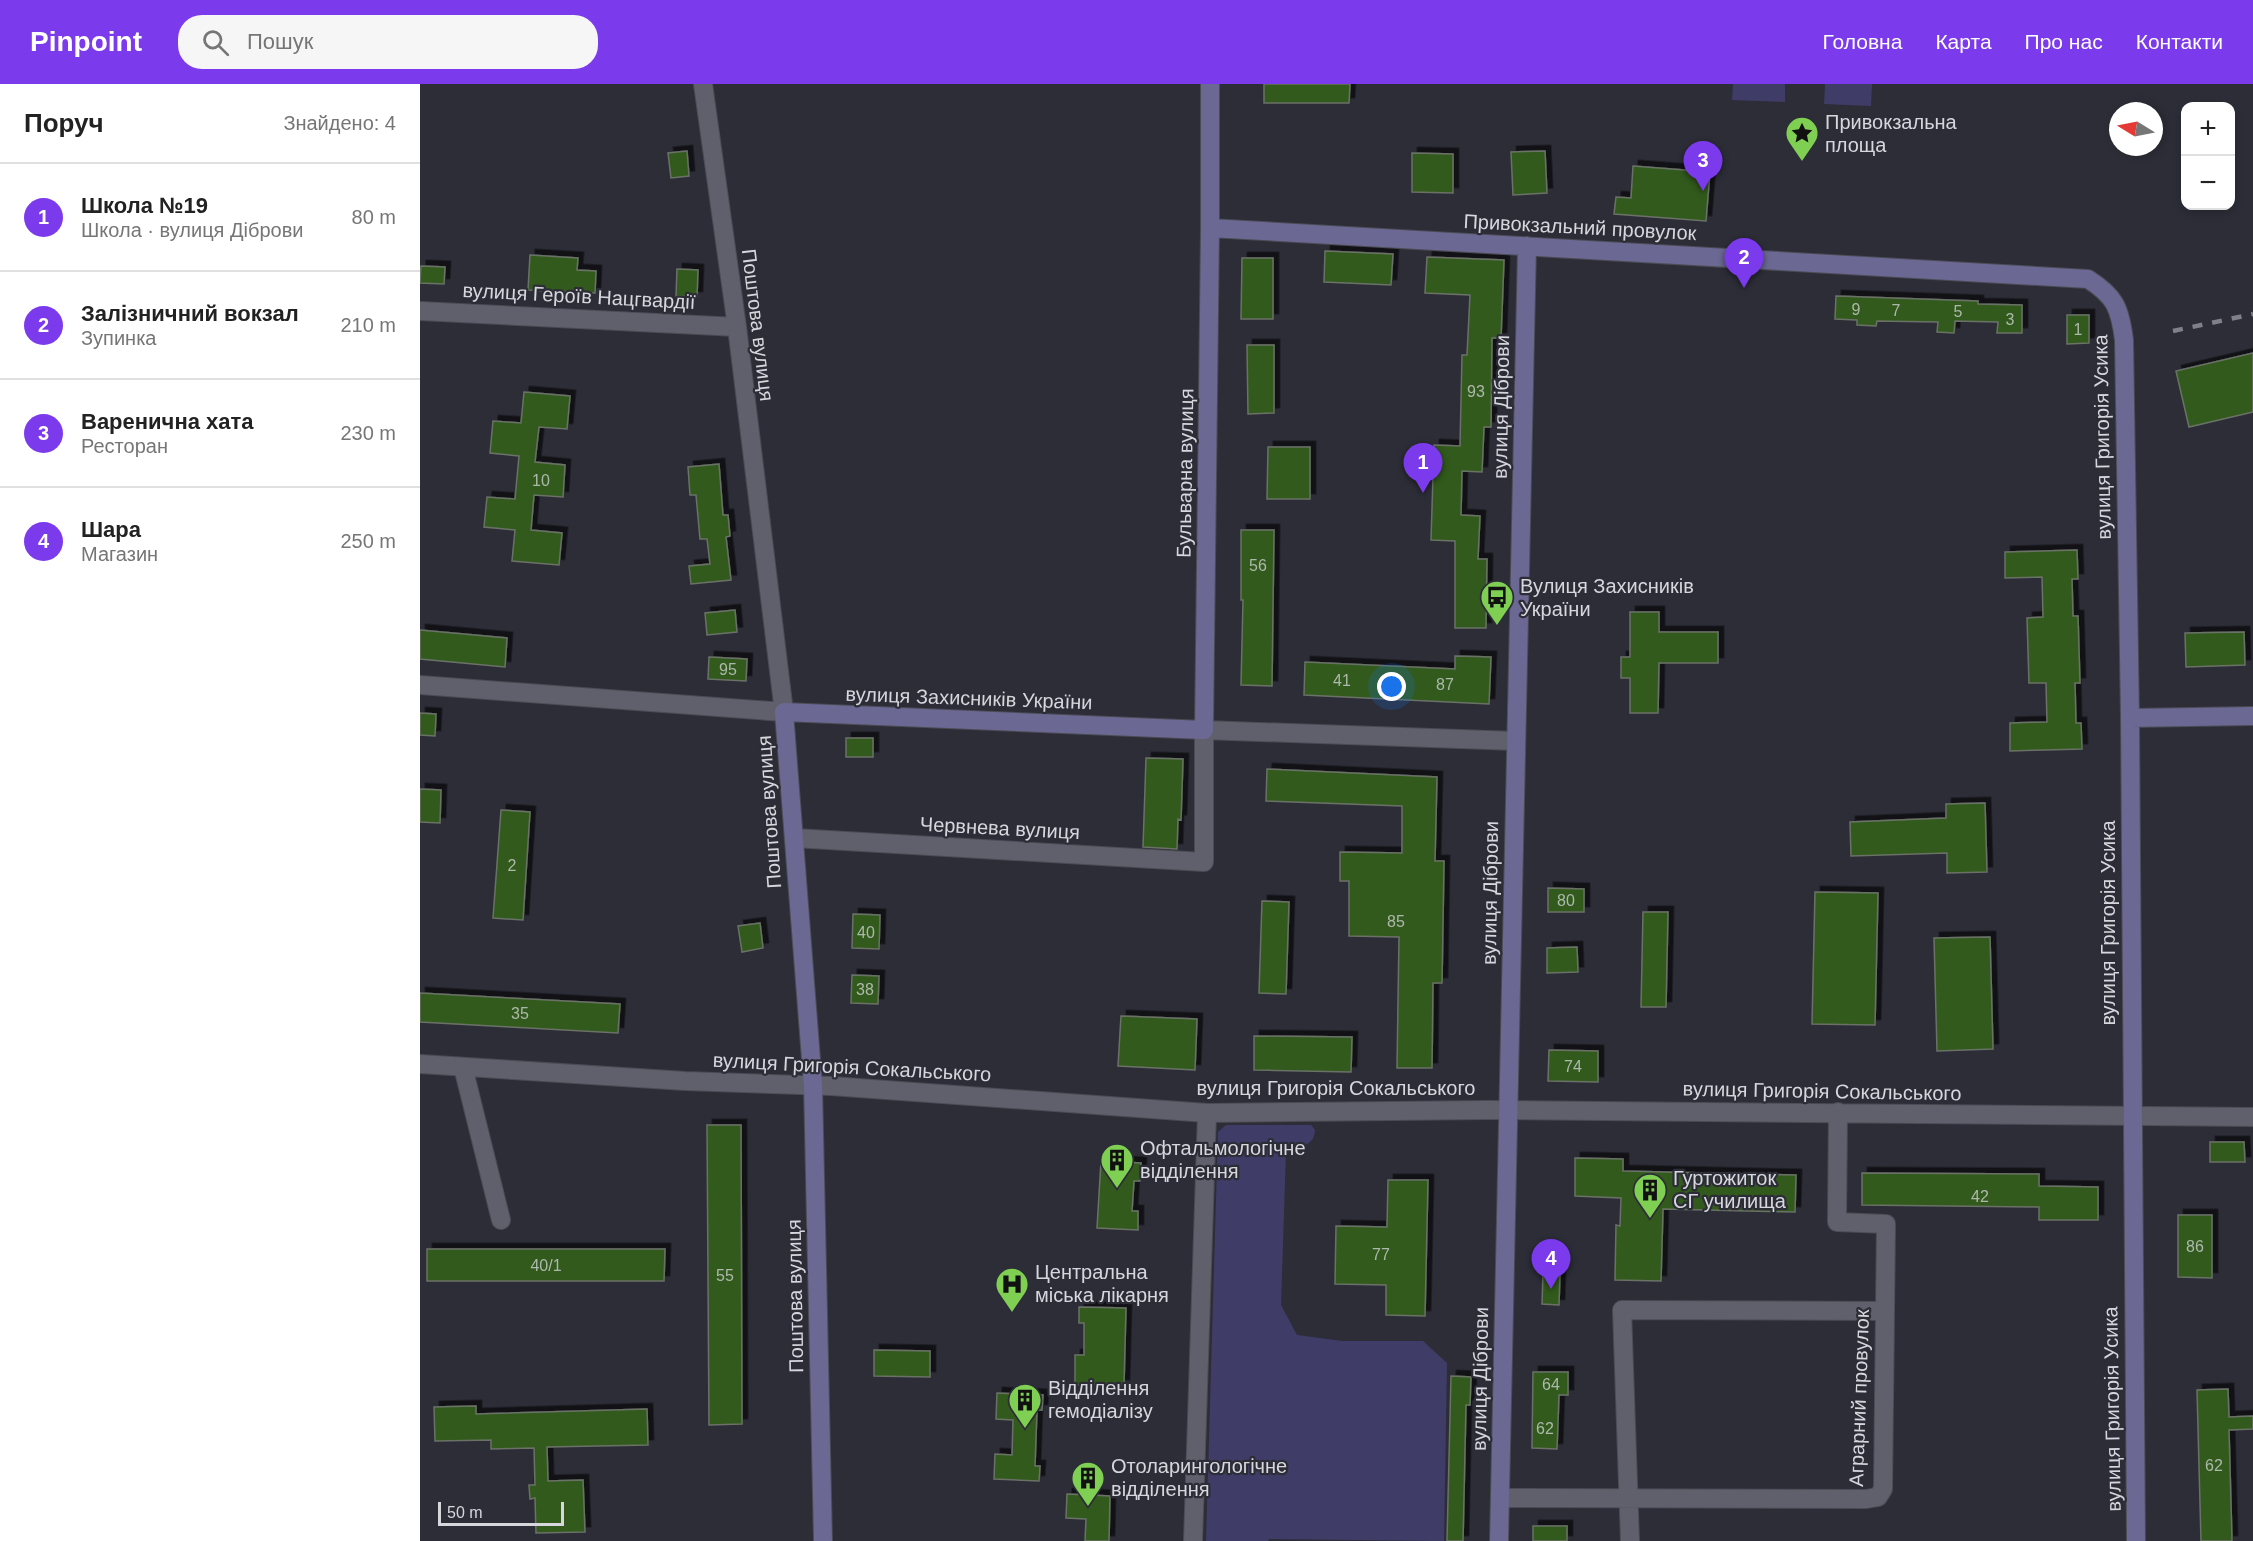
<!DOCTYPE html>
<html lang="uk">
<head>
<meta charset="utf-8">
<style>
	body { margin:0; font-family:Helvetica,sans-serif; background:#f6f6f6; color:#222 }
	.controls { position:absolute; right:18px; top:18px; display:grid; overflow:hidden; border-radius:12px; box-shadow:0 3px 9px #0003 }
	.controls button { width:54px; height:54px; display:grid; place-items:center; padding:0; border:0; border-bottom:2px solid #e0e0e0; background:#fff; color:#222; font:30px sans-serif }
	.compass { position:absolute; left:1689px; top:18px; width:54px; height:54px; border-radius:50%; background:#fff; box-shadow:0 3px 9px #0003; rotate:280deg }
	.scale { position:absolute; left:18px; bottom:15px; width:126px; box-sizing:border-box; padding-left:6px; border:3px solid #d6d7dd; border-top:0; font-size:16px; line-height:21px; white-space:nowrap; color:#d6d7dd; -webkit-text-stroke:4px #2d2d38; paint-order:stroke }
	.you { position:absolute; left:972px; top:603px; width:21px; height:21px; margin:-15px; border:4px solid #fff; border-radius:50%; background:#1a73e8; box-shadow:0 0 0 9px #1a73e833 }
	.badge { display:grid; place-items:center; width:39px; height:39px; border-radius:50%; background:#7c3aed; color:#fff; font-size:20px; font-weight:700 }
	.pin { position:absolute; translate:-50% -50px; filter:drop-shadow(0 2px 3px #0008) }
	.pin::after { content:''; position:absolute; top:32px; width:21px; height:18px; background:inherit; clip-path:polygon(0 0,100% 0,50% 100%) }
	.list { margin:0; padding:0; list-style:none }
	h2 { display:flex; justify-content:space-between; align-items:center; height:78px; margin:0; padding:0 24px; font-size:26px }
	h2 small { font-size:20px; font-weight:400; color:#767676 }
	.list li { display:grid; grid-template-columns:39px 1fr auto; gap:18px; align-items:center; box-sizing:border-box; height:108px; padding:0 24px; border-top:2px solid #e0e0e0 }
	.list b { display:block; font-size:22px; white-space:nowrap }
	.list p { margin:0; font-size:20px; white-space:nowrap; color:#767676 }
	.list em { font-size:20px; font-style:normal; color:#767676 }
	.icon { flex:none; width:33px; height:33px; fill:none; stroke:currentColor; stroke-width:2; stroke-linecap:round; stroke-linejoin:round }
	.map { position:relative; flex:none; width:1833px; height:1457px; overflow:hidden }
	header { display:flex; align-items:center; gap:36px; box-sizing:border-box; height:84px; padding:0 30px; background:#7c3aed; color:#fff }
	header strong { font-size:28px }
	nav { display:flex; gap:33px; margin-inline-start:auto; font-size:21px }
	.search { width:420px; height:54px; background:#f6f6f6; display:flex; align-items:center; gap:15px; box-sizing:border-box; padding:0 21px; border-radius:24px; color:#767676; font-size:22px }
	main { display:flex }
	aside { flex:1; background:#fff }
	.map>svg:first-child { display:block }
	.green { fill:#3f3d67 }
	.building { fill:#315a1a; stroke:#6a7267; stroke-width:1.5; filter:url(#shadow) }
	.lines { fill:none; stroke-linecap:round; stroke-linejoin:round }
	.street-casing { stroke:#4b4b54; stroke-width:20 }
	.secondary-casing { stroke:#4b4b54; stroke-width:20 }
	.street { stroke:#60606c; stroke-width:18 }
	.secondary { stroke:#6b6893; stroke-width:18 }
	.rail { stroke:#808089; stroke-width:4.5; stroke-dasharray:10 10; stroke-linecap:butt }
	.labels { text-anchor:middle; stroke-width:4.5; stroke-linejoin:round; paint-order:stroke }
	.number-label { font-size:16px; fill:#adb8ac }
	.poi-label { font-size:20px; fill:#d6d7dd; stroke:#2d2d38; text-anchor:start }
	.street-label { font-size:20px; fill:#d6d7dd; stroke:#2d2d38 }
</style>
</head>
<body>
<header>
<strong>Pinpoint</strong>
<div class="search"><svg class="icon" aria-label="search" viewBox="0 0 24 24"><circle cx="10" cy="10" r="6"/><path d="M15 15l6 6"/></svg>Пошук</div>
<nav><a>Головна</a><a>Карта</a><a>Про нас</a><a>Контакти</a></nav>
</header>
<main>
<aside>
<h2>Поруч<small>Знайдено: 4</small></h2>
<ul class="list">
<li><span class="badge">1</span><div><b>Школа №19</b><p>Школа · вулиця Діброви</p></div><em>80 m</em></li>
<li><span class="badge">2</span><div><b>Залізничний вокзал</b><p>Зупинка</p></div><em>210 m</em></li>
<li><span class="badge">3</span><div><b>Варенична хата</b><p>Ресторан</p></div><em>230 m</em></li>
<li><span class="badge">4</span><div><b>Шара</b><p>Магазин</p></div><em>250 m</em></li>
</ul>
</aside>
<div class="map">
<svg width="1833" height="1457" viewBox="0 0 1833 1457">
	<defs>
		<filter id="shadow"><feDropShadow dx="5.5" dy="-5.5" stdDeviation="0" flood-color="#0009"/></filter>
	</defs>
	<rect width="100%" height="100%" fill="#2d2d38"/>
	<path class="green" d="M 1313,0 L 1365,0 L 1365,18 L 1312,16 Z
		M 1405,0 L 1452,0 L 1451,22 L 1404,20 Z
		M 806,1041 L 891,1041 L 895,1046 C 894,1063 879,1063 866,1066 L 861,1221 L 877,1251 L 922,1257 L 1003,1257 L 1027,1279 L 1024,1457 L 849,1455 L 848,1457 L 786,1457 L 798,1048 Z"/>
	<path class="building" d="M 844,0 L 930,0 L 929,19 L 844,19 Z
		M 267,67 L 269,92 L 251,94 L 248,69 Z
		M 1125,67 L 1127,109 L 1093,111 L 1091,68 Z
		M 992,69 L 1033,70 L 1033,109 L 992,108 Z
		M 1213,82 L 1290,88 L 1286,137 L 1194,130 L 1196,113 L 1211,114 Z
		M 905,167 L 973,170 L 971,201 L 904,198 Z
		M 110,171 L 158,174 L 157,186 L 176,187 L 175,209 L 108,206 Z
		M 1007,173 L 1084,176 L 1081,254 L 1072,254 L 1071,343 L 1064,343 L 1062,388 L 1042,387 L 1041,431 L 1060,432 L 1058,475 L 1067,475 L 1066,544 L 1035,544 L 1035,457 L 1011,456 L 1014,361 L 1040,362 L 1042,271 L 1047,271 L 1050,211 L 1005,209 Z
		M 822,174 L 853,174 L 853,235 L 821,235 Z
		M 1,182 L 25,183 L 24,200 L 0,199 Z
		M 257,185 L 278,186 L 277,213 L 256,212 Z
		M 1416,212 L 1558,217 L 1558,220 L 1602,221 L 1602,249 L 1577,249 L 1578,238 L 1535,237 L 1534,249 L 1517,248 L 1518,238 L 1457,237 L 1456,242 L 1437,241 L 1437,236 L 1415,235 Z
		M 1647,231 L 1669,231 L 1669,259 L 1647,260 Z
		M 827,261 L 854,261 L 854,329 L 828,330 Z
		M 1833,269 L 1833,328 L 1769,343 L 1756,287 Z
		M 104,308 L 150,312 L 147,345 L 119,343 L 115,378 L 145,381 L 143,413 L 114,411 L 111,446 L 142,449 L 139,481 L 92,477 L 95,446 L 64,443 L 67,413 L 95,415 L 99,372 L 70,369 L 73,337 L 101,339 Z
		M 848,363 L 890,363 L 890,415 L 847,415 Z
		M 299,380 L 303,431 L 308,431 L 310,452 L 306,453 L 311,496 L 271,500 L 269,482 L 290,480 L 287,455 L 280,455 L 276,411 L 270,411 L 268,383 Z
		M 821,446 L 854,446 L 852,602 L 821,601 L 823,516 L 821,516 Z
		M 1657,466 L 1658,495 L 1652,495 L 1653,532 L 1658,532 L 1660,599 L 1655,599 L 1656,639 L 1661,639 L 1662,665 L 1590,667 L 1590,639 L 1627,638 L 1626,599 L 1609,599 L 1607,534 L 1623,533 L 1622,493 L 1585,494 L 1585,468 Z
		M 315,526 L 317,548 L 287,551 L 285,529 Z
		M 1210,528 L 1239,528 L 1239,548 L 1298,548 L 1298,579 L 1239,579 L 1238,629 L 1210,629 L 1210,594 L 1201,594 L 1201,573 L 1210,573 Z
		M 0,546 L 87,554 L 85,583 L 0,575 Z
		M 1824,548 L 1825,581 L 1766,583 L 1765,549 Z
		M 1035,572 L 1071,573 L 1069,620 L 884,611 L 885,578 L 1035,585 Z
		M 289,573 L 327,575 L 326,597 L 288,595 Z
		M 0,629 L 16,630 L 15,652 L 0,651 Z
		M 426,654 L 453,654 L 453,673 L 426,673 Z
		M 726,674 L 763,675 L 761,736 L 758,735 L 757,765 L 723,763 Z
		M 847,685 L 1017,693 L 1015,777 L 1024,777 L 1022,899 L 1013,899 L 1012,984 L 977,984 L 979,853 L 929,852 L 929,797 L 920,797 L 920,768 L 982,769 L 982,722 L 846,717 Z
		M 0,705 L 21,706 L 20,739 L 0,738 Z
		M 1565,719 L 1567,788 L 1527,789 L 1527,769 L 1431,772 L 1430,738 L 1526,734 L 1526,720 Z
		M 81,726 L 110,728 L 103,836 L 73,834 Z
		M 1128,804 L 1164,805 L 1164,828 L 1128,828 Z
		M 1395,808 L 1458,809 L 1455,941 L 1392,940 Z
		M 842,817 L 869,818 L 866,910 L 839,909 Z
		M 1223,828 L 1248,828 L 1246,923 L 1221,923 Z
		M 433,830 L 460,831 L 459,865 L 432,864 Z
		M 340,839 L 343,864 L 322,868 L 318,842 Z
		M 1570,853 L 1573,965 L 1517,967 L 1514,854 Z
		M 1157,863 L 1158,888 L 1127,889 L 1127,864 Z
		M 432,891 L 459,892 L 458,920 L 431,919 Z
		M 0,909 L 200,920 L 198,949 L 0,938 Z
		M 701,932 L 777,935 L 775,986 L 698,982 Z
		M 834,952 L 932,953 L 931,988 L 834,986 Z
		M 1129,966 L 1178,967 L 1178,998 L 1128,997 Z
		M 287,1041 L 321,1041 L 322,1340 L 289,1341 Z
		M 1790,1058 L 1824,1058 L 1825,1078 L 1790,1078 Z
		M 1155,1074 L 1203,1075 L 1203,1087 L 1376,1091 L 1375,1128 L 1243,1125 L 1241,1197 L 1195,1196 L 1196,1141 L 1200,1142 L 1201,1114 L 1155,1112 Z
		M 681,1077 L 721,1079 L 720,1097 L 714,1097 L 712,1127 L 718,1127 L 718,1146 L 677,1144 Z
		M 1442,1089 L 1619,1090 L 1619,1102 L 1678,1103 L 1678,1136 L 1619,1136 L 1619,1123 L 1442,1121 Z
		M 968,1096 L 1008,1096 L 1005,1232 L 966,1231 L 966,1201 L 915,1200 L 916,1142 L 967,1143 Z
		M 1758,1131 L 1792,1131 L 1792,1194 L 1758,1193 Z
		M 7,1165 L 245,1165 L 244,1197 L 7,1197 Z
		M 1123,1189 L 1140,1189 L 1139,1221 L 1122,1220 Z
		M 659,1223 L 706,1224 L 704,1301 L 655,1301 L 655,1271 L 664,1271 L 664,1239 L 659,1239 Z
		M 454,1266 L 510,1267 L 510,1293 L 454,1292 Z
		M 1113,1288 L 1148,1288 L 1148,1311 L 1139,1311 L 1137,1365 L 1112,1364 Z
		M 1031,1292 L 1051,1293 L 1050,1321 L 1046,1321 L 1043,1457 L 1027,1457 Z
		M 1808,1305 L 1809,1333 L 1833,1332 L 1833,1345 L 1809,1346 L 1812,1457 L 1781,1457 L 1777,1306 Z
		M 577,1309 L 623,1311 L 622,1326 L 617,1326 L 615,1382 L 620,1382 L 619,1397 L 574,1395 L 575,1370 L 592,1371 L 593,1336 L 576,1335 Z
		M 56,1322 L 56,1330 L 227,1325 L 228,1361 L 127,1363 L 128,1397 L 163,1396 L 165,1448 L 116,1449 L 115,1414 L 110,1415 L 109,1401 L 115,1401 L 114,1364 L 71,1365 L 71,1356 L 15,1357 L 14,1323 Z
		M 647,1410 L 690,1412 L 689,1457 L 665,1457 L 666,1435 L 646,1434 Z
		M 1113,1442 L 1147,1442 L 1147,1457 L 1113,1457 Z"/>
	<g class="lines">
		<defs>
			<path id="street" d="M 0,227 L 317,243
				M 0,601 L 364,628 L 317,243 L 283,0
				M 374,754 L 784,778 L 784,646 L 1096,657
				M 0,980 L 265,997 L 411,1002 L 787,1029 L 1066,1026 L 1833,1033
				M 43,983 L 81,1136
				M 1080,1414 L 1446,1415 L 1458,1413 L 1463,1405 L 1466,1140 L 1417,1138 L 1418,1028
				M 773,1457 L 787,1029
				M 1210,1457 L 1202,1226 L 1464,1227"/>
			<path id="secondary" d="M 790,144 L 1668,195 C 1695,212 1700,224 1704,256 L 1710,634 L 1716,1457
				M 1710,634 L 1833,632
				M 403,1457 L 393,1001 L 364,628 L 784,646 L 790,144 L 790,0
				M 1079,1457 L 1107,162"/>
		</defs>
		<use href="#street" class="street-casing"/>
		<use href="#secondary" class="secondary-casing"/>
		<use href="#street" class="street"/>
		<use href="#secondary" class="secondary"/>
		<path class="rail" d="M 1753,247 L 1833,230"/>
	</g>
	<defs>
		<symbol id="sight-pin" viewBox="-11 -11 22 30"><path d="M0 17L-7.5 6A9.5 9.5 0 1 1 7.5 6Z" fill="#7fd052" stroke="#2d2d38"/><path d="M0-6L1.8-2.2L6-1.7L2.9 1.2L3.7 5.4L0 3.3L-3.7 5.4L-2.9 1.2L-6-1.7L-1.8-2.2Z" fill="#111"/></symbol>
		<symbol id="bus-pin" viewBox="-11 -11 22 30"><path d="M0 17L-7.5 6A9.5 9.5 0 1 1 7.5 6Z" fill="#7fd052" stroke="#2d2d38"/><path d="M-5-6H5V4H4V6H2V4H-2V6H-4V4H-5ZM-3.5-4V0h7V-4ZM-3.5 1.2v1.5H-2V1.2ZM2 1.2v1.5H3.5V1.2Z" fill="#111"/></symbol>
		<symbol id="building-pin" viewBox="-11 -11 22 30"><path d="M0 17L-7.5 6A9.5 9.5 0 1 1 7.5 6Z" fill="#7fd052" stroke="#2d2d38"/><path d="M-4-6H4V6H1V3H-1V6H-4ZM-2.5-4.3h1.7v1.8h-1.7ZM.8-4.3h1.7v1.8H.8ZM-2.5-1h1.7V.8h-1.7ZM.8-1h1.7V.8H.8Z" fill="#111"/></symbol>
		<symbol id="hospital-pin" viewBox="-11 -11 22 30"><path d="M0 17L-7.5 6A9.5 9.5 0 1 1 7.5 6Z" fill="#7fd052" stroke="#2d2d38"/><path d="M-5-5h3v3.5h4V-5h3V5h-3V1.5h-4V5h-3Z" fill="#111"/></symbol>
	</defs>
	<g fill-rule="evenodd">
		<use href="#sight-pin" x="1363" y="30" width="38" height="52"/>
		<use href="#bus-pin" x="1058" y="494" width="38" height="52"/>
		<use href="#building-pin" x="678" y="1057" width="38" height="52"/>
		<use href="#building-pin" x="1211" y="1087" width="38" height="52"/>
		<use href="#hospital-pin" x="573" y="1181" width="38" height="52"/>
		<use href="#building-pin" x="586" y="1297" width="38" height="52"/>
		<use href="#building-pin" x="649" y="1375" width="38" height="52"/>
	</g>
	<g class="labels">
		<g class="number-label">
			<text x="1436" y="231">9</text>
			<text x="1476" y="232">7</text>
			<text x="1538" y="233">5</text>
			<text x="1590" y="241">3</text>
			<text x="1658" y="251">1</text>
			<text x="1056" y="313">93</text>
			<text x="121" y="402">10</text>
			<text x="838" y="487">56</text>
			<text x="308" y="591">95</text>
			<text x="922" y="602">41</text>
			<text x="1025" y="606">87</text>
			<text x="92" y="787">2</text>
			<text x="1146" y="822">80</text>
			<text x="976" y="843">85</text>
			<text x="446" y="854">40</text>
			<text x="445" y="911">38</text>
			<text x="100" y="935">35</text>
			<text x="1153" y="988">74</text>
			<text x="1560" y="1118">42</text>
			<text x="1775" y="1168">86</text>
			<text x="961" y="1176">77</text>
			<text x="126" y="1187">40/1</text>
			<text x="305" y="1197">55</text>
			<text x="1131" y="1306">64</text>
			<text x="1125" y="1350">62</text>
			<text x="1794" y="1387">62</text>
		</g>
		<g class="poi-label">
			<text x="1405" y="45">Привокзальна<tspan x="1405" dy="23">площа</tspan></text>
			<text x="1100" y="509">Вулиця Захисників<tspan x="1100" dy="23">України</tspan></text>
			<text x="720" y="1071">Офтальмологічне<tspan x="720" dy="23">відділення</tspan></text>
			<text x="1253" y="1101">Гуртожиток<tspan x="1253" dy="23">СГ училища</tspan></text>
			<text x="615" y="1195">Центральна<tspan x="615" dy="23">міська лікарня</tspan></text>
			<text x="628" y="1311">Відділення<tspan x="628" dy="23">гемодіалізу</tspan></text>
			<text x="691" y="1389">Отоларингологічне<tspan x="691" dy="23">відділення</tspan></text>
		</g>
		<g class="street-label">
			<text transform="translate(1160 143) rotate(3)" y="7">Привокзальний провулок</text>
			<text transform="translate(159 212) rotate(3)" y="7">вулиця Героїв Нацгвардії</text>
			<text transform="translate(338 241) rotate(83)" y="7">Поштова вулиця</text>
			<text transform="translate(1081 323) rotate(-89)" y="7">вулиця Діброви</text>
			<text transform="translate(1682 353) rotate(-91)" y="7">вулиця Григорія Усика</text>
			<text transform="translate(765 389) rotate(-89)" y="7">Бульварна вулиця</text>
			<text transform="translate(549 614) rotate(2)" y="7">вулиця Захисників України</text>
			<text transform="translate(349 728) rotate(-94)" y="7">Поштова вулиця</text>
			<text transform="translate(580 744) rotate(3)" y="7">Червнева вулиця</text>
			<text transform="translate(1070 809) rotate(-89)" y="7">вулиця Діброви</text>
			<text transform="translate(1688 839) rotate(-90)" y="7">вулиця Григорія Усика</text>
			<text transform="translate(432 983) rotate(3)" y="7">вулиця Григорія Сокальського</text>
			<text x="916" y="1011">вулиця Григорія Сокальського</text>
			<text transform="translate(1402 1007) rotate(1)" y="7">вулиця Григорія Сокальського</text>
			<text transform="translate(375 1212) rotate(-91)" y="7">Поштова вулиця</text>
			<text transform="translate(1060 1295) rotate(-89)" y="7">вулиця Діброви</text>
			<text transform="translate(1439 1314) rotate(-88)" y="7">Аграрний провулок</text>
			<text transform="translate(1692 1325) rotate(-91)" y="7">вулиця Григорія Усика</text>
		</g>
	</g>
</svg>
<div class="controls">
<button>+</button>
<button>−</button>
</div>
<svg class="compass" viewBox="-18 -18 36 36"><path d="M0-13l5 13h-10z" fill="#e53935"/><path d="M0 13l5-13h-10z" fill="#767676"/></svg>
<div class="scale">50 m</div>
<div class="you"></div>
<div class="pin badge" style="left:1003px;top:409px">1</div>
<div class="pin badge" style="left:1324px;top:204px">2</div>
<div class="pin badge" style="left:1283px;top:107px">3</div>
<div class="pin badge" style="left:1131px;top:1205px">4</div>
</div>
</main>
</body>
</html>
